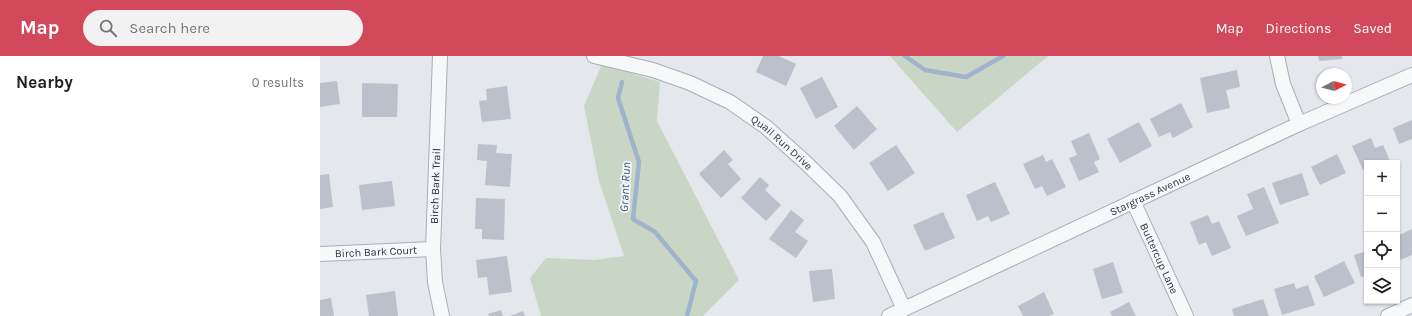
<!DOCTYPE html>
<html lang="en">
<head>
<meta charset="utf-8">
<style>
	body { margin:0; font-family:Karla,sans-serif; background:#f2f2f2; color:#202124 }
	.controls { position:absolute; right:12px; bottom:12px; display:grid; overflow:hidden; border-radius:0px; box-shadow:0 1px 3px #0004 }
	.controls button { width:36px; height:36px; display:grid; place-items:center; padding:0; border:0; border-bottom:1px solid #e0e0e0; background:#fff; color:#202124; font:20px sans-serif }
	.compass { position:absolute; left:996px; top:12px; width:36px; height:36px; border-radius:50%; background:#fff; box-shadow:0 1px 3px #0004; rotate:83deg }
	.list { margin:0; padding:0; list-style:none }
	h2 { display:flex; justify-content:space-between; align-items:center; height:52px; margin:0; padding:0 16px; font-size:17px }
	h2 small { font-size:13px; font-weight:400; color:#757577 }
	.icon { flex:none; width:22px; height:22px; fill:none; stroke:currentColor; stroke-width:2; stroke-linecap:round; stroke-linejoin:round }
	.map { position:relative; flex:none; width:1092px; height:260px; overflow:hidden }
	header { display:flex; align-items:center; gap:24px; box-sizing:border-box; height:56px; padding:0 20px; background:#d1495b; color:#fff }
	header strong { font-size:19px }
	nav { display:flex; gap:22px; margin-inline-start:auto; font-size:14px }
	.search { width:280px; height:36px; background:#f2f2f2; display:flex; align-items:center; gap:10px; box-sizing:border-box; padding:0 14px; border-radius:22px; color:#757577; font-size:15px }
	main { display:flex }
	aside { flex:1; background:#fff }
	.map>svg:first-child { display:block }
	.green { fill:#c9d6c5 }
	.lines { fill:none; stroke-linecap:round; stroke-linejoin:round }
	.stream { stroke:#9fb4cc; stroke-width:4.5 }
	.building { fill:#bbc0ca }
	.street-casing { stroke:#a9aeb7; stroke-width:16 }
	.street { stroke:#f7f8fa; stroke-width:14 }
	.labels { text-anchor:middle; stroke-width:3.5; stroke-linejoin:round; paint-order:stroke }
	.street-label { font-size:11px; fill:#2b3445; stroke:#f4f6f9 }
	.water-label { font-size:12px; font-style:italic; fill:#34527a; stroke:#f4f6f9 }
</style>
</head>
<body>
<header>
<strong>Map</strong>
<div class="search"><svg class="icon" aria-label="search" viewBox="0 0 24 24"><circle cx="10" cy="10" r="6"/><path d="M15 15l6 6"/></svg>Search here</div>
<nav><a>Map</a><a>Directions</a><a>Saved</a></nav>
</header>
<main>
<aside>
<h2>Nearby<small>0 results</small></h2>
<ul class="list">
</ul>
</aside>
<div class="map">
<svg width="1092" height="260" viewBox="0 0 1092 260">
	<rect width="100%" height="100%" fill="#e4e7ec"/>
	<path class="green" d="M 570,0 L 728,0 L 637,76 Z
		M 282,8 L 340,26 L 337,65 L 419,224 L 383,260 L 221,260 L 210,222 L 226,202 L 275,204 L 304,200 L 279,125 L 264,50 Z"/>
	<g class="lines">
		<path class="stream" d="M 585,0 L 605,14 L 646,21 L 683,0
			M 302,26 L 298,42 L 319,106 L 313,163 L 335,176 L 376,225 L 367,260"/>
	</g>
	<path class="building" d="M 443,0 L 459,0 L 476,8 L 466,30 L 436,16 Z
		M 998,0 L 1022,0 L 1022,3 L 999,5 Z
		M 917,14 L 920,31 L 906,34 L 910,52 L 887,57 L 880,22 Z
		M 502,21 L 518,51 L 496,63 L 480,32 Z
		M 17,25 L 20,48 L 0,51 L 0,27 Z
		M 42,27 L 78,28 L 77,61 L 42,61 Z
		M 187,30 L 191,63 L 162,66 L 159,45 L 167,44 L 166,33 Z
		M 861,47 L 873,71 L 853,82 L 850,76 L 839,81 L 830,63 Z
		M 537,50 L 557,73 L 534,94 L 514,70 Z
		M 1092,64 L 1092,83 L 1079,88 L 1073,72 Z
		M 819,66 L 832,90 L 800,107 L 787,83 Z
		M 769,77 L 780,103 L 774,106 L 779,116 L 759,125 L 749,102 L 757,99 L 751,85 Z
		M 1051,82 L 1055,92 L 1063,89 L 1071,107 L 1047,107 L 1047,113 L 1043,114 L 1032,90 Z
		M 158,88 L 177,89 L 176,97 L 192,98 L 190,131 L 165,129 L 167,105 L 157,104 Z
		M 576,89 L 595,117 L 568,135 L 549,107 Z
		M 404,94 L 413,104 L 408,108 L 421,123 L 401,142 L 379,118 Z
		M 1017,98 L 1026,117 L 1000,129 L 991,111 Z
		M 723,99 L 726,106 L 732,103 L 746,131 L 727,140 L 722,130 L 715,133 L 703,108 Z
		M 982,117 L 989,139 L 960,149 L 952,127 Z
		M 9,118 L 13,151 L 0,153 L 0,119 Z
		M 440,121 L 449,129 L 445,134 L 461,149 L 446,165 L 421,142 Z
		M 72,125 L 75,150 L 42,154 L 39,129 Z
		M 675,126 L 690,158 L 671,166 L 668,160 L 657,165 L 646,139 Z
		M 944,131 L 959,167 L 926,180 L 917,160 L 933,153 L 927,138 Z
		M 156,142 L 185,143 L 184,184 L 162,183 L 162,173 L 155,173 Z
		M 471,154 L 484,164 L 475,176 L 488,185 L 476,202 L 449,183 Z
		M 623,156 L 635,182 L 605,195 L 593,169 Z
		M 888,159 L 892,168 L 899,165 L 911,192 L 892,200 L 886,186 L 879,189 L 870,166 Z
		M 1092,173 L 1092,199 L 1081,204 L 1077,194 L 1077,180 Z
		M 1047,195 L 1047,219 L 1041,221 L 1034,199 Z
		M 187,200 L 192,236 L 169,239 L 167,221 L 158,222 L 156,204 Z
		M 1024,205 L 1035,227 L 1004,241 L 994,220 Z
		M 793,206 L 803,237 L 782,243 L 773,213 Z
		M 512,213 L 515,243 L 493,246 L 489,215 Z
		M 974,227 L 976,233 L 988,229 L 995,249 L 962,259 L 954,233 Z
		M 75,235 L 78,260 L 49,260 L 46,239 Z
		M 724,236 L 734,258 L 729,260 L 703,260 L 698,250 Z
		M 11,242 L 14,260 L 0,260 L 0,244 Z
		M 943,243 L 949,260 L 914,260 L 912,253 Z
		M 809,246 L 816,260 L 792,260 L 790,256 Z
		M 181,254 L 183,260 L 169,260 L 168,258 Z
		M 203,255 L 205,260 L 190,260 Z"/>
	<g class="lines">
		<defs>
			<g id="street">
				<path d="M 120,0 L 113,193 L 115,226 L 122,260"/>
				<path id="s1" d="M 274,0 L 333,14 L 370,27 L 410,46 L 446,71 L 485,106 L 520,140 L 553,186 L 584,253"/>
				<path d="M 957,0 L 963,28 L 979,68"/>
				<path id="s2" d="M 813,145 L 866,260"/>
				<path id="s3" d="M 0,198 L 113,193"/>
				<path id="s4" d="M 569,260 L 979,68 L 1092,19"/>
				<path d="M 1068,260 L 1092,249"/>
			</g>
		</defs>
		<use href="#street" class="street-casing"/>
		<use href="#street" class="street"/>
	</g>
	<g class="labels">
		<g class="street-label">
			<text dy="4" stroke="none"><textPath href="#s1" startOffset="210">Quail Run Drive</textPath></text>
			<text transform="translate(115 130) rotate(-88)" y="4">Birch Bark Trail</text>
			<text dy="4" stroke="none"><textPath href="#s4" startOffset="288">Stargrass Avenue</textPath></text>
			<text dy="4" stroke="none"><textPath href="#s3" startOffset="56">Birch Bark Court</textPath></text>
			<text dy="4" stroke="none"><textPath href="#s2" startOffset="63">Buttercup Lane</textPath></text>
		</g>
		<g class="water-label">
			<text transform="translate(305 131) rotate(-87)" y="4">Grant Run</text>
		</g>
	</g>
</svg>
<div class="controls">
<button>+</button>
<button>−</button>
<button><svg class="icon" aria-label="locate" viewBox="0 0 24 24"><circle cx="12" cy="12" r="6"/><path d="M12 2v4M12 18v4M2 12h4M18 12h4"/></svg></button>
<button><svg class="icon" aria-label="layers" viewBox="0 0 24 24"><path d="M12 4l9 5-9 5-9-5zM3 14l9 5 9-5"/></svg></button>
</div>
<svg class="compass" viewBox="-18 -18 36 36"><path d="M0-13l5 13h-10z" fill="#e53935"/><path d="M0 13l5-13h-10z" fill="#757577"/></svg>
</div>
</main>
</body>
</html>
